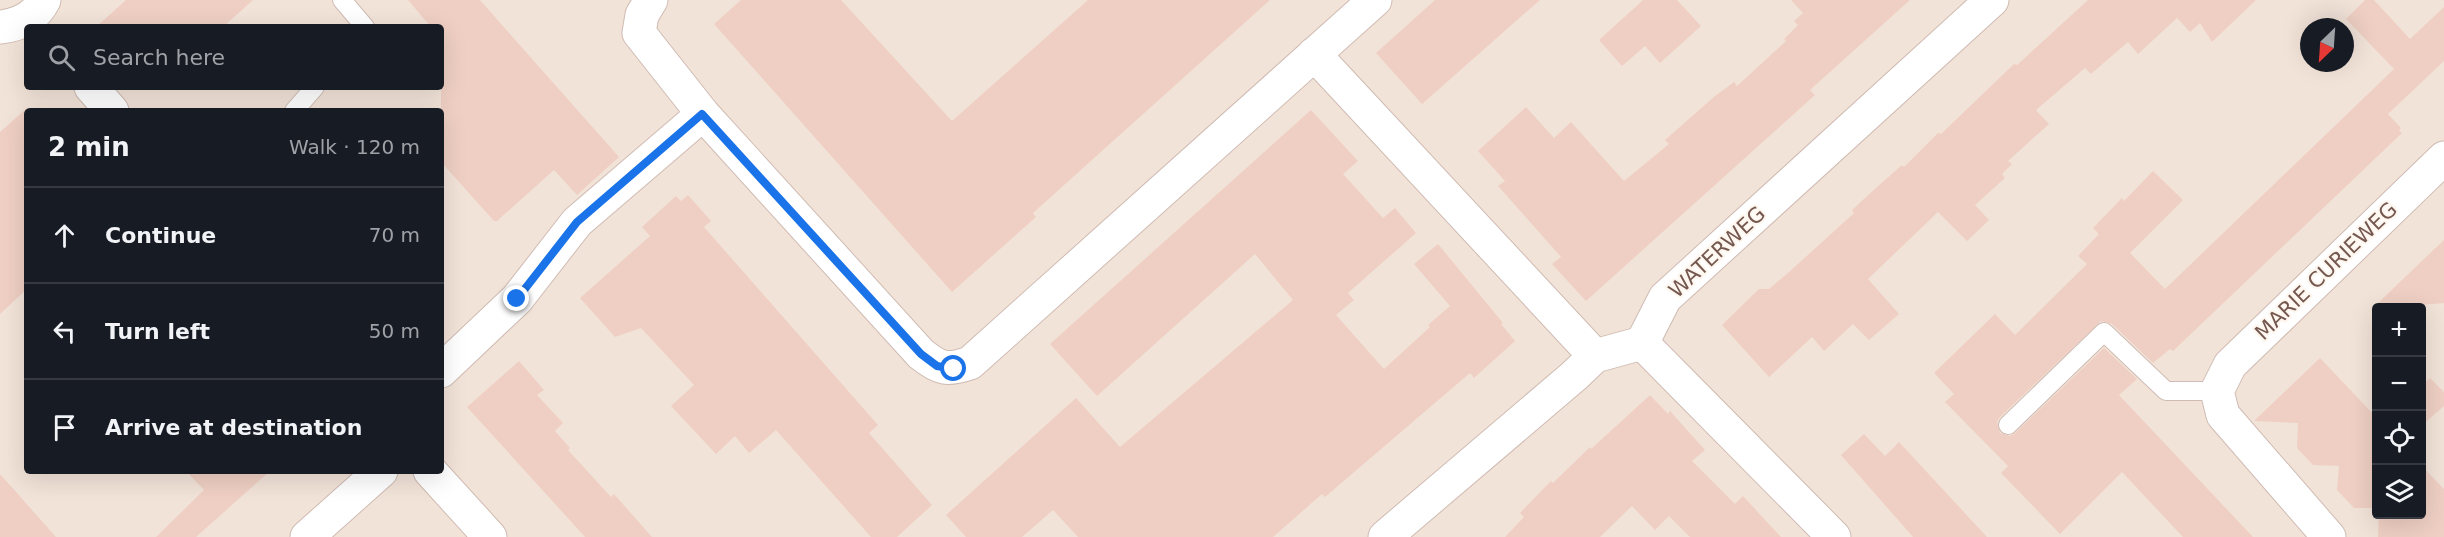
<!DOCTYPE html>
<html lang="en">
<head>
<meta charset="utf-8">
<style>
	body { margin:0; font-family:"DejaVu Sans",sans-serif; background:#242831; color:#f1f3f6 }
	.controls { position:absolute; right:18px; bottom:18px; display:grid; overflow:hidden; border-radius:6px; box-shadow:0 6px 24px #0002 }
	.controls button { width:54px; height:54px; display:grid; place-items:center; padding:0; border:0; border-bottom:2px solid #363941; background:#171b24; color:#f1f3f6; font:30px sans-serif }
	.compass { position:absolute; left:2300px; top:18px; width:54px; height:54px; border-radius:50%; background:#171b24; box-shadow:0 6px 24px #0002; rotate:205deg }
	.stop { position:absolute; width:18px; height:18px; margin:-14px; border:4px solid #1a73e8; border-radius:50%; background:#fff }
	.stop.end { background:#1a73e8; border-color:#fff; box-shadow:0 2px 6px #0008 }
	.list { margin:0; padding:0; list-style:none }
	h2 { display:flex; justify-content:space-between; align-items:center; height:78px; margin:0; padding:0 24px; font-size:26px }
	h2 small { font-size:20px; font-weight:400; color:#9ea1a6 }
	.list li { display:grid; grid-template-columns:39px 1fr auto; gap:18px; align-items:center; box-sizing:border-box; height:96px; padding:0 24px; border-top:2px solid #363941 }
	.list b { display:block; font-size:22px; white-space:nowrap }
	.list em { font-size:20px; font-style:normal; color:#9ea1a6 }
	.icon { flex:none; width:33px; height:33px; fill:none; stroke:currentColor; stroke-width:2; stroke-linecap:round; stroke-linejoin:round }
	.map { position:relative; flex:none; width:2444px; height:537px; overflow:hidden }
	.search { position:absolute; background:#171b24; box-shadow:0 6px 24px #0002; left:24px; top:24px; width:420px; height:66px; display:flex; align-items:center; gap:15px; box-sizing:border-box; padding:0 21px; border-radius:6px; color:#9ea1a6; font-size:22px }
	.panel { position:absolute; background:#171b24; box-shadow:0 6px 24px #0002; left:24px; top:108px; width:420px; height:366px; border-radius:6px }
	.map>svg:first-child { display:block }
	.residential { fill:#f2e3d8; fill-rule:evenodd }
	.building { fill:#efcfc3 }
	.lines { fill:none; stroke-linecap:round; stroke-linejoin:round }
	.lane-casing { stroke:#cfbbb3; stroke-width:20 }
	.street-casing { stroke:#cfbbb3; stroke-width:35 }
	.lane { stroke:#fff; stroke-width:18 }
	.street { stroke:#fff; stroke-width:33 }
	.route { stroke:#1a73e8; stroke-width:8 }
	.labels { text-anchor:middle; stroke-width:4.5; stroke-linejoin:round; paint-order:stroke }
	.street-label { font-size:21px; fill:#74574f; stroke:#fef7f0 }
</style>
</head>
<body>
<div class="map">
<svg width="2444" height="537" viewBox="0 0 2444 537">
	<rect width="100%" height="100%" fill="#fbf2ea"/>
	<path class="residential" d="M 0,0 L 2444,0 L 2444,537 L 0,537 ZM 27,27 L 441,27 L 441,87 L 27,87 ZM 2309,27 L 2345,27 L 2345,63 L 2309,63 ZM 27,111 L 441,111 L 441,471 L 27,471 ZM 2376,308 L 2422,308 L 2422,514 L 2376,514 Z"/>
	<path class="building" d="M 126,0 L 253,0 L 223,27 L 96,27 Z
		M 408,0 L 480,0 L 619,157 L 577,195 L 554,170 L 497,221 L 494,221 L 441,162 L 441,27 L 431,27 Z
		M 741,0 L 841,0 L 952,121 L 1088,0 L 1270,0 L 1033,213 L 1036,217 L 952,292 L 714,24 Z
		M 1435,0 L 1540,0 L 1422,104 L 1376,53 Z
		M 1643,0 L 1677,0 L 1701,26 L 1660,63 L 1645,46 L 1622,66 L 1599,40 Z
		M 1791,0 L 1910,0 L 1810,90 L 1815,95 L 1586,301 L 1552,264 L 1561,257 L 1498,186 L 1505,181 L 1478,151 L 1526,107 L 1554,138 L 1571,122 L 1624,181 L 1669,144 L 1665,140 L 1715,96 L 1734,82 L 1737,86 L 1786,41 L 1784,39 L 1798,25 L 1794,21 L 1803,13 Z
		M 2088,0 L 2256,0 L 2212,42 L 2200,23 L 2190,32 L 2177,18 L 2138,54 L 2128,42 L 2091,74 L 2085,68 L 2036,110 L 2049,124 L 2008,161 L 2012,164 L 2002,174 L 2005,178 L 1975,205 L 1989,220 L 1967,241 L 1938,212 L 1868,279 L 1899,314 L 1869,340 L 1853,324 L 1824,351 L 1812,337 L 1769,377 L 1722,325 L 1759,289 L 1769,289 L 1788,273 L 1854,213 L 1852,210 L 1877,187 L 1902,165 L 1904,167 L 1938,133 L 1941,134 L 2014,64 L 2017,65 Z
		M 2365,0 L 2374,0 L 2410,39 L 2444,7 L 2444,61 L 2388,114 L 2401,128 L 2399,130 L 2402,133 L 2173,351 L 2170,349 L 2153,363 L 2112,324 L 2101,321 L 2000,417 L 1997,422 L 2000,433 L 2010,436 L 2015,433 L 2104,348 L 2137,379 L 2119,395 L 2253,537 L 2183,537 L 2122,472 L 2060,534 L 2001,473 L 2008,466 L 1945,402 L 1954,394 L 1934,373 L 1995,314 L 2015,335 L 2087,264 L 2078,256 L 2099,234 L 2093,228 L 2122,198 L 2124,201 L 2153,171 L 2183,200 L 2130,253 L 2165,289 L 2394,69 L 2346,19 Z
		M 27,108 L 27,289 L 0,314 L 0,132 Z
		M 1311,110 L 1358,161 L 1343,174 L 1383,218 L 1395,208 L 1416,233 L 1348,293 L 1354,300 L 1336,315 L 1384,369 L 1430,327 L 1428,325 L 1450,306 L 1414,264 L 1438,244 L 1503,323 L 1501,324 L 1515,341 L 1474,378 L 1470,373 L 1325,497 L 1322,494 L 1273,537 L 1078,537 L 1053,510 L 1022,537 L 966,537 L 946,515 L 1076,398 L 1120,447 L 1293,300 L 1255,254 L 1097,396 L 1050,344 Z
		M 688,195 L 711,221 L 704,227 L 878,425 L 869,433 L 932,505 L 897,537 L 871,537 L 776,430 L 749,453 L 735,436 L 716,454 L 671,406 L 694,385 L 641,328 L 615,337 L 580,298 L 650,236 L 642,227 L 676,196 L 681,201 Z
		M 2444,240 L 2444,303 L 2372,309 L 2404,278 Z
		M 2320,358 L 2376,417 L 2376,508 L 2354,508 L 2337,490 L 2339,466 L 2313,465 L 2297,448 L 2298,423 L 2254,421 Z
		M 519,361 L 544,390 L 537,395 L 563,423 L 555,431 L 570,448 L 568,450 L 611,497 L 614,494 L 652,537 L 585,537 L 467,407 Z
		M 2430,378 L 2444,392 L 2444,406 L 2421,426 L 2421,386 Z
		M 1650,395 L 1668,414 L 1670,411 L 1705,450 L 1692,461 L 1735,504 L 1743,496 L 1781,537 L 1690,537 L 1669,516 L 1655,530 L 1632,506 L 1600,537 L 1505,537 L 1524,517 L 1520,513 L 1551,481 L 1553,483 L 1590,447 L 1591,449 Z
		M 1864,434 L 1885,456 L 1899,442 L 1987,537 L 1913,537 L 1841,455 Z
		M 2421,465 L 2444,489 L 2444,537 L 2378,537 L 2379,514 L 2421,514 Z
		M 186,471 L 270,471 L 196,537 L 156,537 L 204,490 Z
		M 0,474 L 56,537 L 0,537 Z"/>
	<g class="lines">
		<defs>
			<path id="lane" d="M 342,0 L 365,27
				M 294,111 L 315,87
				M 2008,425 L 2104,332 L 2166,391 L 2217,391"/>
			<path id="street" d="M 651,0 L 642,15 L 639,33 L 703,114 L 921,354 C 940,369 947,371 970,363 L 1375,0
				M 0,27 C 19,25 35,18 44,0
				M 1314,54 L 1595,356
				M 91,87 L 112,111
				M 1642,343 L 1834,537
				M 441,371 L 517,299 L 577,222 L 703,114
				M 430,471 L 490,537
				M 307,537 L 381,471
				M 1385,537 L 1574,376 L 1595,356 L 1642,343 L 1665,298 L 1992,0
				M 2329,537 L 2223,415 L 2217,391 L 2230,365 L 2444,158"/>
		</defs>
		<use href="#lane" class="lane-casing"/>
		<use href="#street" class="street-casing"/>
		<use href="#lane" class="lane"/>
		<use href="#street" class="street"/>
	</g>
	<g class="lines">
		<path class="route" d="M 517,299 L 577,222 L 702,114 L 921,354 L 937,366 L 954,369"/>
	</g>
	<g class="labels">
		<g class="street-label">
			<text transform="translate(1717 252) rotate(-43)" y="7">WATERWEG</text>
			<text transform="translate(2326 271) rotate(-44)" y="7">MARIE CURIEWEG</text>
		</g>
	</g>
</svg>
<div class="controls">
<button>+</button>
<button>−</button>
<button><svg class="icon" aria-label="locate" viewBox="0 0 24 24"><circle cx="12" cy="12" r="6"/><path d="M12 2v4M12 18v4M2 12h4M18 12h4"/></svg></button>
<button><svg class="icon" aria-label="layers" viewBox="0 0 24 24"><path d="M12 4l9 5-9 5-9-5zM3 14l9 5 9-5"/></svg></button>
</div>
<svg class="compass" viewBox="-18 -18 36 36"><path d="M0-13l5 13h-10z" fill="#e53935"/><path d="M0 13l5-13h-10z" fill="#9ea1a6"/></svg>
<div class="stop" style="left:954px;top:369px"></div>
<div class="stop end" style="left:517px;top:299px"></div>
<div class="search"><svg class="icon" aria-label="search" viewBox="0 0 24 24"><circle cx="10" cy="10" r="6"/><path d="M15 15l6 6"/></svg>Search here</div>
<section class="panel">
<h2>2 min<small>Walk · 120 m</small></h2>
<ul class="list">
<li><svg class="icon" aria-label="ahead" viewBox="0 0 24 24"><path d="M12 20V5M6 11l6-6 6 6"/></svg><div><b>Continue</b></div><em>70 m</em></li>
<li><svg class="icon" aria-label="left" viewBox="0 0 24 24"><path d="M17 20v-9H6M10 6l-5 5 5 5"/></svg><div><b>Turn left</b></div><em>50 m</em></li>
<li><svg class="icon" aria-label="arrive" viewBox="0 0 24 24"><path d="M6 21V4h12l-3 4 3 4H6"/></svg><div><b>Arrive at destination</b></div></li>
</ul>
</section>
</div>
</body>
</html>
